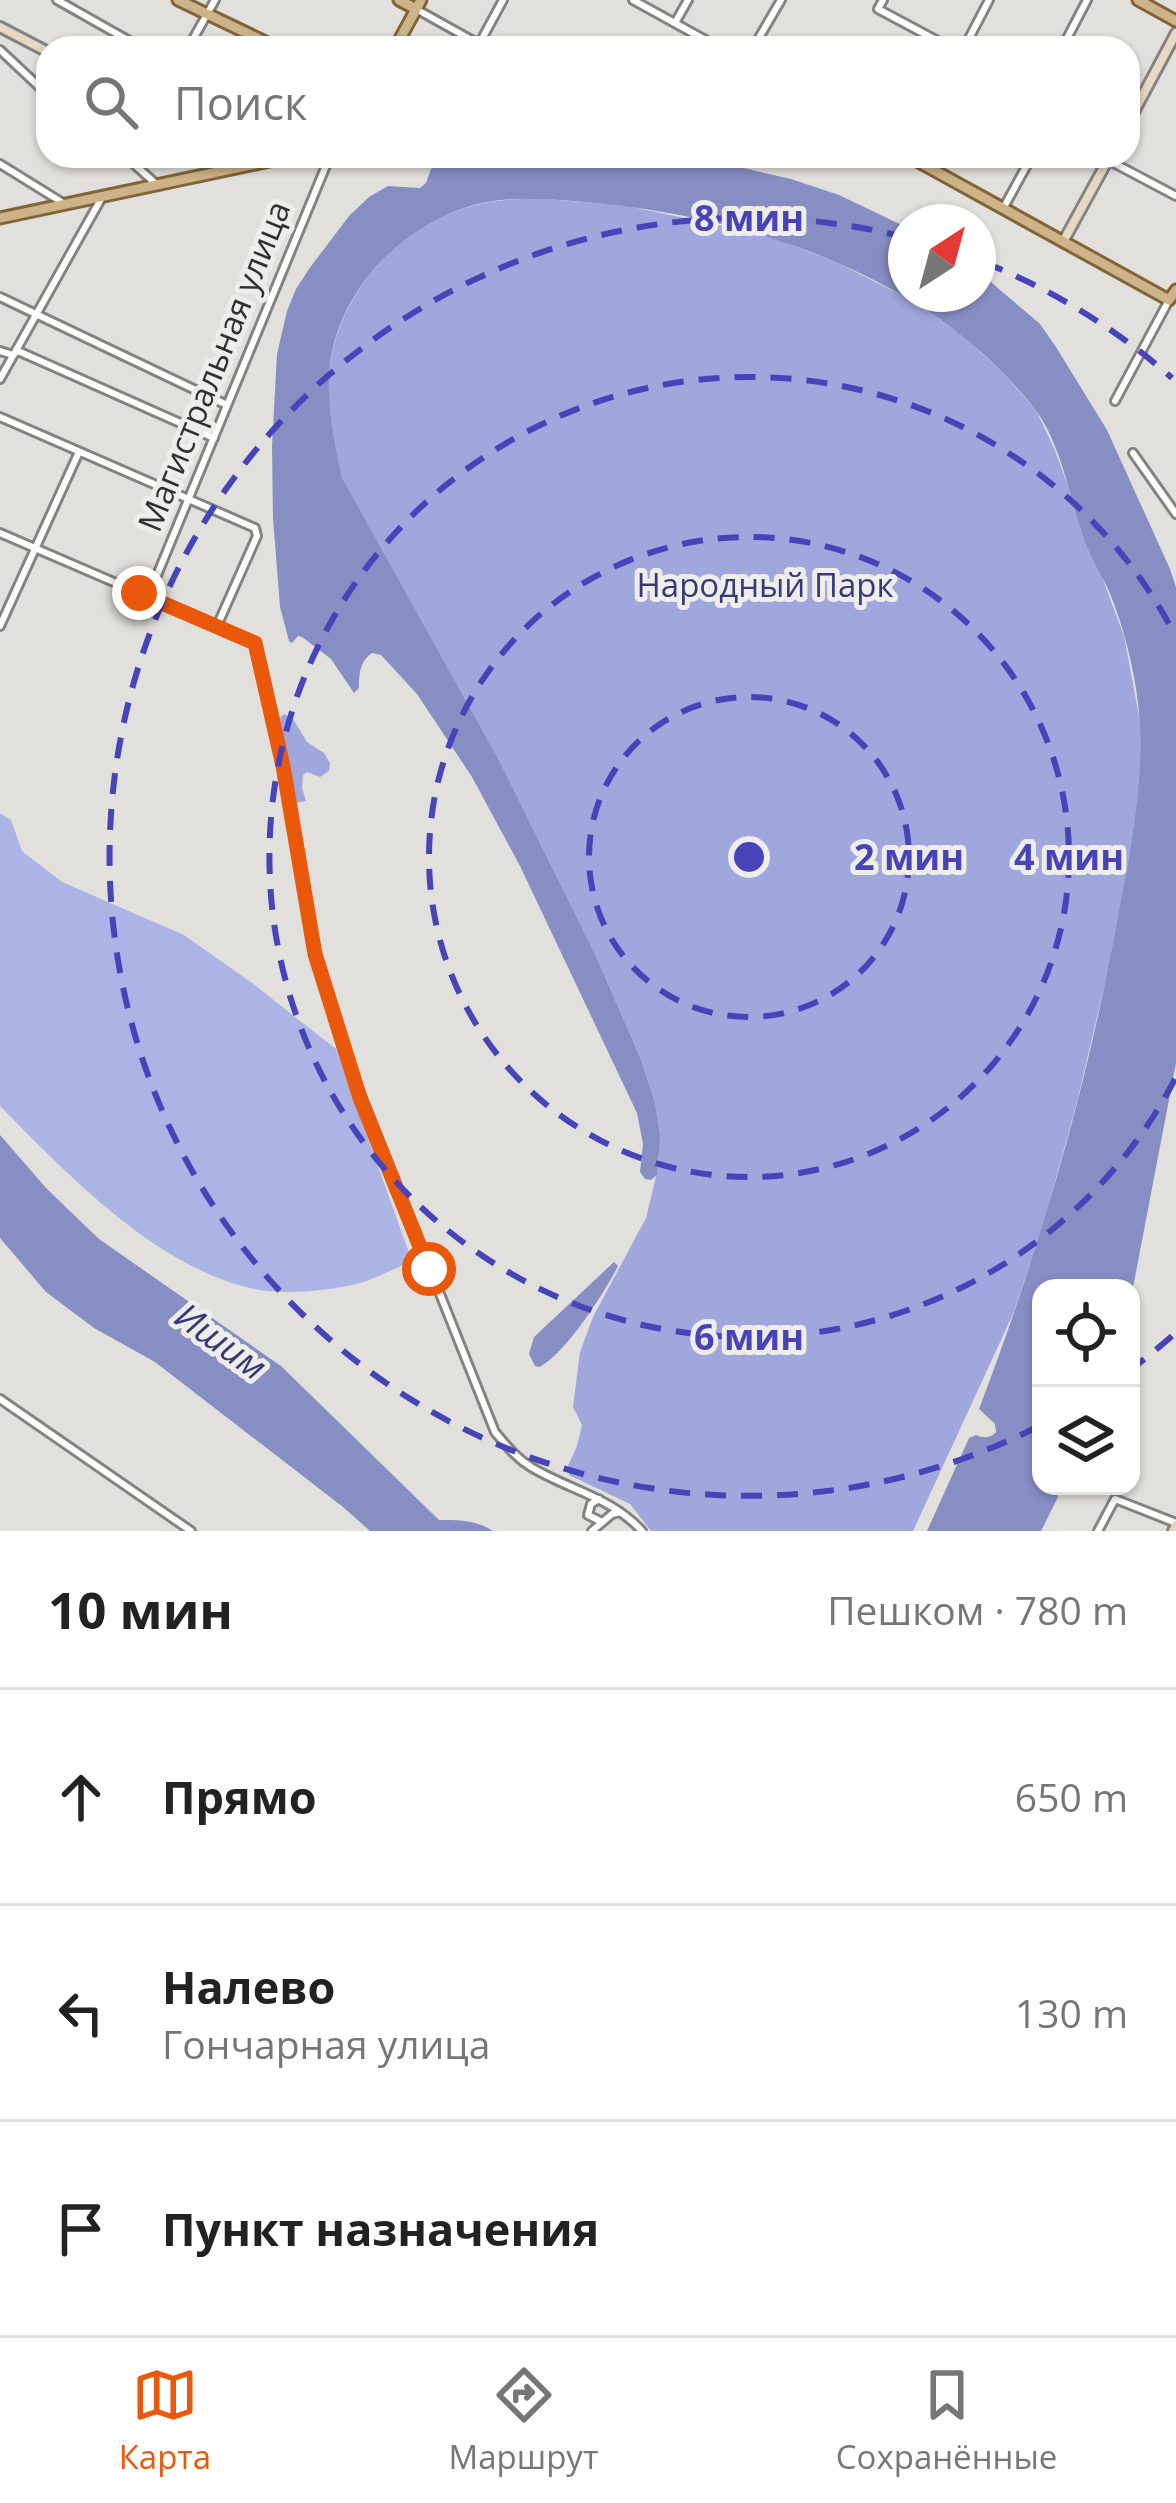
<!DOCTYPE html>
<html lang="ru">
<head>
<meta charset="utf-8">
<style>
	body { margin:0; font-family:"Open Sans",sans-serif; background:#f2f2f2; color:#222 }
	.controls { position:absolute; right:36px; bottom:36px; display:grid; overflow:hidden; border-radius:24px; box-shadow:0 3px 9px #0004 }
	.controls button { width:108px; height:108px; display:grid; place-items:center; padding:0; border:0; border-bottom:3px solid #e0e0e0; background:#fff; color:#222; font:60px sans-serif }
	.compass { position:absolute; left:888px; top:204px; width:108px; height:108px; border-radius:50%; background:#fff; box-shadow:0 3px 9px #0004; rotate:36deg }
	.stop { position:absolute; width:36px; height:36px; margin:-27px; border:9px solid #ea580c; border-radius:50%; background:#fff }
	.stop.end { background:#ea580c; border-color:#fff; box-shadow:0 3px 12px #0008 }
	.list { margin:0; padding:0; list-style:none }
	h2 { display:flex; justify-content:space-between; align-items:center; height:156px; margin:0; padding:0 48px; font-size:51px }
	h2 small { font-size:39px; font-weight:400; color:#767676 }
	.list li { display:grid; grid-template-columns:78px 1fr auto; gap:36px; align-items:center; box-sizing:border-box; height:216px; padding:0 48px; border-top:3px solid #e0e0e0 }
	.list b { display:block; font-size:45px; white-space:nowrap }
	.list p { margin:0; font-size:39px; white-space:nowrap; color:#767676 }
	.list em { font-size:39px; font-style:normal; color:#767676 }
	.icon { flex:none; width:66px; height:66px; fill:none; stroke:currentColor; stroke-width:2; stroke-linecap:round; stroke-linejoin:round }
	.map { position:relative; flex:none; width:1176px; height:1531px; overflow:hidden }
	.search { position:absolute; background:#fff; box-shadow:0 3px 9px #0004; left:36px; right:36px; top:36px; height:132px; display:flex; align-items:center; gap:30px; box-sizing:border-box; padding:0 42px; border-radius:36px; color:#767676; font-size:45px }
	.sheet { height:804px; background:#fff }
	nav { display:flex; justify-content:space-around; align-items:center; box-sizing:border-box; height:168px; border-top:3px solid #e0e0e0; background:#fff; font-size:33px; color:#767676 }
	nav a { display:grid; justify-items:center; gap:6px }
	nav .on { color:#ea580c }
	.map>svg:first-child { display:block }
	.green { fill:#acb4e6 }
	.forest { fill:#9fa7dd }
	.water { fill:#878ec4 }
	.lines { fill:none; stroke-linecap:round; stroke-linejoin:round }
	.street-casing { stroke:#858381; stroke-width:12 }
	.secondary-casing { stroke:#858381; stroke-width:14 }
	.primary-casing { stroke:#816437; stroke-width:15 }
	.street { stroke:#fff; stroke-width:6 }
	.secondary { stroke:#e6d9c4; stroke-width:8 }
	.primary { stroke:#cdb389; stroke-width:9 }
	.route { stroke:#ea580c; stroke-width:15 }
	.ring { fill:none; stroke:#4744ba; stroke-width:6; stroke-dasharray:21 15 }
	.labels { text-anchor:middle; stroke-width:10; stroke-linejoin:round; paint-order:stroke }
	.street-label { font-size:33px; fill:#31302f; stroke:#efedea }
	.park-label { font-size:33px; fill:#36397b; stroke:#efedea }
	.water-label { font-size:36px; font-style:italic; fill:#353879; stroke:#efedea }
	.centre { fill:#4744ba; stroke:#efedea; stroke-width:6 }
	.ring-label { font-size:36px; text-anchor:middle; font-weight:bold; fill:#4744ba; stroke:#efedea; stroke-width:10; stroke-linejoin:round; paint-order:stroke }
</style>
</head>
<body>
<div class="map">
<svg width="1176" height="1531" viewBox="0 0 1176 1531">
	<rect width="100%" height="100%" fill="#e2e0dd"/>
	<path class="green" d="M 0,813 L 11,820 L 22,851 L 62,882 L 184,935 L 252,983 L 336,1049 L 412,1261 C 393,1269 372,1281 352,1285 C 318,1292 276,1296 242,1286 C 149,1260 66,1173 0,1106 Z"/>
	<path class="forest" d="M 531,198 L 622,205 L 767,235 L 840,264 L 909,299 L 961,334 L 1004,374 L 1036,410 L 1054,448 L 1124,636 L 1140,721 L 1141,775 L 1135,824 L 1109,966 L 1077,1102 L 1042,1229 L 1013,1314 L 913,1531 L 651,1531 L 630,1504 L 569,1475 L 568,1466 L 577,1446 L 582,1425 L 573,1407 L 580,1352 L 593,1317 L 646,1218 L 659,1164 L 655,1103 L 640,1057 L 595,954 L 500,762 L 342,479 C 335,445 327,412 329,378 C 333,297 399,224 476,205 C 493,200 513,200 531,198 Z
		M 284,714 L 293,719 L 307,742 L 324,753 L 330,763 L 329,771 L 320,777 L 307,772 L 303,775 L 302,788 L 306,801 L 295,803 L 280,718 Z"/>
	<path class="water" d="M 488,156 L 690,156 L 791,179 L 839,195 L 906,227 L 906,294 L 978,294 L 978,271 L 1040,324 L 1056,347 L 1107,430 L 1170,569 L 1176,587 L 1176,1063 L 1131,1298 L 1131,1288 L 1041,1288 L 1041,1486 L 1052,1486 L 1058,1497 L 1041,1531 L 927,1531 L 969,1438 L 976,1435 C 984,1438 990,1439 996,1432 L 995,1424 L 979,1409 C 1040,1249 1088,1084 1118,916 C 1130,853 1143,790 1140,726 C 1138,683 1125,628 1108,589 C 1101,574 1092,560 1086,544 C 1070,501 1061,439 1031,404 C 997,363 956,327 910,300 C 808,239 691,210 574,201 C 542,199 506,196 474,205 C 398,226 331,298 329,379 C 328,413 335,445 342,478 L 500,762 L 595,954 L 640,1057 L 655,1103 L 660,1139 L 657,1175 L 651,1180 L 645,1179 L 640,1172 L 643,1144 L 637,1113 L 520,866 L 472,777 L 417,694 L 381,655 L 372,653 C 360,661 359,674 359,688 L 354,693 L 331,659 L 302,637 L 298,636 L 292,643 L 289,641 L 280,607 L 273,518 L 272,446 L 277,354 L 287,311 L 296,289 L 309,269 L 349,216 L 369,197 L 388,186 L 420,188 L 426,183 L 431,169 L 437,165 Z
		M 0,1135 L 47,1189 L 99,1239 L 281,1366 L 439,1520 C 459,1520 476,1520 493,1531 L 370,1531 L 343,1507 L 155,1362 L 94,1328 L 46,1292 L 0,1238 Z
		M 614,1262 L 618,1266 C 605,1292 564,1356 539,1367 L 535,1366 L 529,1354 L 534,1337 Z"/>
	<g class="lines">
		<defs>
			<path id="street" d="M 57,0 L 142,48
				M 633,0 L 720,48
				M 883,0 L 878,9 L 951,48
				M 416,9 L 486,48
				M 675,23 L 688,0
				M 188,48 L 215,0
				M 477,48 L 503,0
				M 753,48 L 781,0
				M 964,48 L 989,0
				M 1062,48 L 1087,0
				M 0,50 L 48,95
				M 125,156 L 155,183
				M 1108,160 L 1176,196
				M 0,164 L 63,203
				M 1004,207 L 1027,165 L 1016,156
				M 0,297 L 227,405
				M 0,351 L 13,355 L 18,351 L 214,438
				M 0,379 L 101,199
				M 1115,401 L 1169,300
				M 0,417 L 255,528 L 257,536 L 217,626
				M 1133,453 L 1176,514
				M 0,533 L 255,643 L 283,767 L 315,954 L 346,1058 L 495,1432 C 506,1445 516,1458 531,1467 C 569,1490 611,1497 642,1531
				M 148,597 L 330,156
				M 0,626 L 79,452
				M 0,1399 L 191,1531
				M 599,1499 L 591,1504 L 588,1515 L 602,1522
				M 592,1531 L 612,1514 L 620,1512
				M 1098,1531 L 1115,1499 L 1176,1523"/>
			<path id="secondary" d="M 0,27 L 48,52
				M 1128,123 L 1176,33
				M 1063,242 L 1110,156
				M 1173,1531 L 1176,1525"/>
			<path id="primary" d="M 178,0 L 278,48
				M 399,0 L 416,9
				M 1138,0 L 1176,21
				M 395,48 L 421,0
				M 908,156 L 1169,300 L 1176,290
				M 0,218 L 293,156"/>
		</defs>
		<use href="#street" class="street-casing"/>
		<use href="#secondary" class="secondary-casing"/>
		<use href="#primary" class="primary-casing"/>
		<use href="#street" class="street"/>
		<use href="#secondary" class="secondary"/>
		<use href="#primary" class="primary"/>
	</g>
	<g class="lines">
		<path class="route" d="M 139,593 L 255,643 L 283,766 L 315,954 L 360,1098 L 429,1269"/>
	</g>
	<g class="ring">
		<circle cx="749" cy="857" r="160"/>
		<circle cx="749" cy="857" r="320"/>
		<path d="M1175 1079A480 480 0 1 1 1175 635"/>
		<path d="M1172 1336A639 639 0 0 1 1134 1367M1039 1426A639 639 0 1 1 904 237M983 262A639 639 0 0 1 1172 378"/>
	</g>
	<g class="labels">
		<g class="street-label">
			<text transform="translate(214 366) rotate(-68)" y="12">Магистральная улица</text>
		</g>
		<g class="park-label">
			<text x="765" y="597">Народный Парк</text>
		</g>
		<g class="water-label">
			<text transform="translate(221 1341) rotate(36)" y="13">Ишим</text>
		</g>
	</g>
	<circle cx="749" cy="857" r="18" class="centre"/>
	<g class="ring-label">
		<text x="749" y="231">8 мин</text>
		<text x="909" y="870">2 мин</text>
		<text x="1069" y="870">4 мин</text>
		<text x="749" y="1350">6 мин</text>
	</g>
</svg>
<div class="controls">
<button><svg class="icon" aria-label="locate" viewBox="0 0 24 24"><circle cx="12" cy="12" r="6"/><path d="M12 2v4M12 18v4M2 12h4M18 12h4"/></svg></button>
<button><svg class="icon" aria-label="layers" viewBox="0 0 24 24"><path d="M12 4l9 5-9 5-9-5zM3 14l9 5 9-5"/></svg></button>
</div>
<svg class="compass" viewBox="-18 -18 36 36"><path d="M0-13l5 13h-10z" fill="#e53935"/><path d="M0 13l5-13h-10z" fill="#767676"/></svg>
<div class="stop" style="left:429px;top:1269px"></div>
<div class="stop end" style="left:139px;top:593px"></div>
<div class="search"><svg class="icon" aria-label="search" viewBox="0 0 24 24"><circle cx="10" cy="10" r="6"/><path d="M15 15l6 6"/></svg>Поиск</div>
</div>
<section class="sheet">
<h2>10 мин<small>Пешком · 780 m</small></h2>
<ul class="list">
<li><svg class="icon" aria-label="ahead" viewBox="0 0 24 24"><path d="M12 20V5M6 11l6-6 6 6"/></svg><div><b>Прямо</b></div><em>650 m</em></li>
<li><svg class="icon" aria-label="left" viewBox="0 0 24 24"><path d="M17 20v-9H6M10 6l-5 5 5 5"/></svg><div><b>Налево</b><p>Гончарная улица</p></div><em>130 m</em></li>
<li><svg class="icon" aria-label="arrive" viewBox="0 0 24 24"><path d="M6 21V4h12l-3 4 3 4H6"/></svg><div><b>Пункт назначения</b></div></li>
</ul>
</section>
<nav>
<a class="on"><svg class="icon" aria-label="map" viewBox="0 0 24 24"><path d="M3 6l6-2 6 2 6-2v14l-6 2-6-2-6 2zM9 4v14M15 6v14"/></svg>Карта</a>
<a><svg class="icon" aria-label="directions" viewBox="0 0 24 24"><path d="M12 3l9 9-9 9-9-9zM9 14v-3h6M13 9l2 2-2 2"/></svg>Маршрут</a>
<a><svg class="icon" aria-label="saved" viewBox="0 0 24 24"><path d="M7 4h10v16l-5-4-5 4z"/></svg>Сохранённые</a>
</nav>
</body>
</html>
